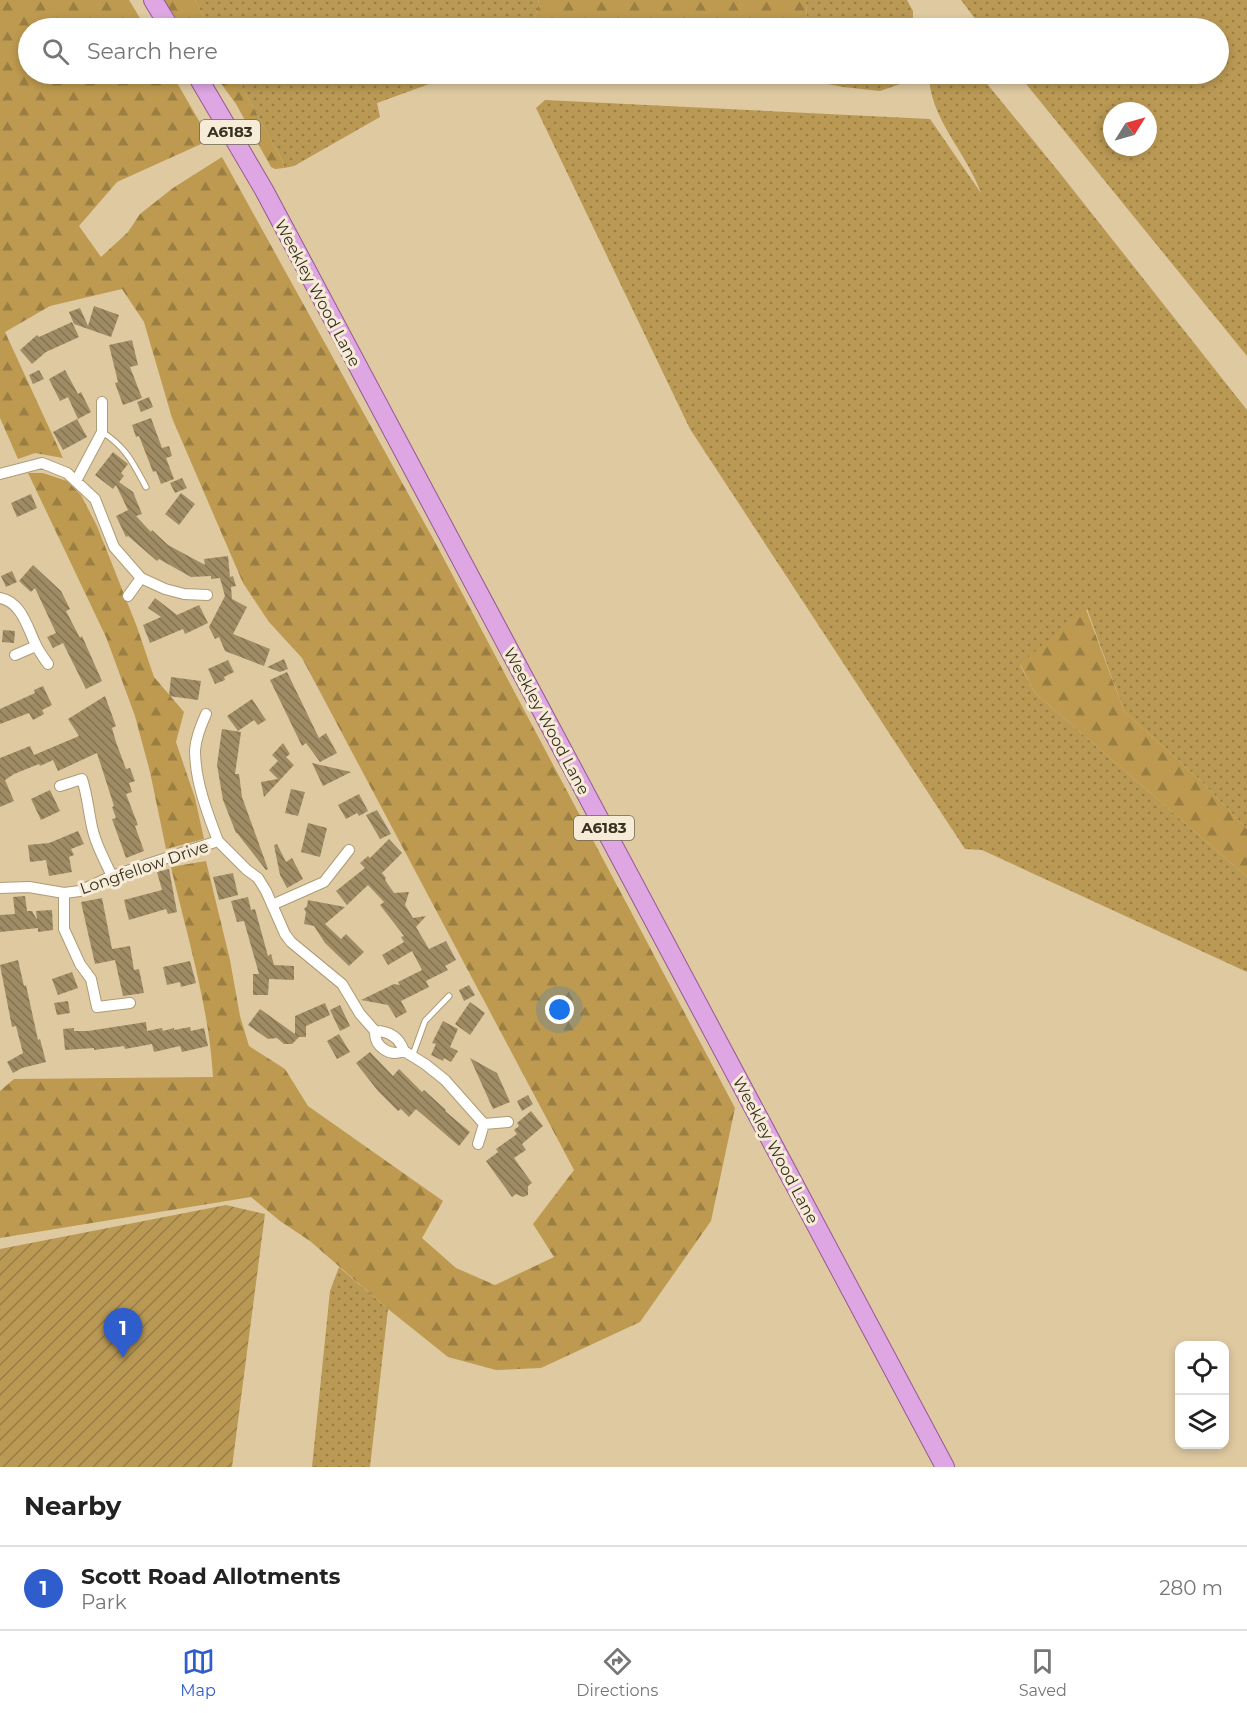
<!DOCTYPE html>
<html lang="en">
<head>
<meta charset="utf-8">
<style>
	body { margin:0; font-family:Montserrat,sans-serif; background:#f6f6f6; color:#222 }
	.controls { position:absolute; right:18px; bottom:18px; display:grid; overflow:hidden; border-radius:12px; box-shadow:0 3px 9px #0003 }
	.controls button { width:54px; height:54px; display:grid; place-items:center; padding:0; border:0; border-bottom:2px solid #e0e0e0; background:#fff; color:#222; font:30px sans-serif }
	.compass { position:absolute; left:1103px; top:102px; width:54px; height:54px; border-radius:50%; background:#fff; box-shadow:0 3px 9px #0003; rotate:53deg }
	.you { position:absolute; left:560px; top:1010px; width:21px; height:21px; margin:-15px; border:4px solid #fff; border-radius:50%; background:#1a73e8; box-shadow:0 0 0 9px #1a73e833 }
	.badge { display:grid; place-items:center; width:39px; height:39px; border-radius:50%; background:#305dcc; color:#fff; font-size:20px; font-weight:700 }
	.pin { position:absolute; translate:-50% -50px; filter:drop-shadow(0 2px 3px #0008) }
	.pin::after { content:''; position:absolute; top:32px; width:21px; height:18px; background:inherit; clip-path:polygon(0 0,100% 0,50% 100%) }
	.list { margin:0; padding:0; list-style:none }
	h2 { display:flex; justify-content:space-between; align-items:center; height:78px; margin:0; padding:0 24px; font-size:26px }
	h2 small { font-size:20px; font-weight:400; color:#767676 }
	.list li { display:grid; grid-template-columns:39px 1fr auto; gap:18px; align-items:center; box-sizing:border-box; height:84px; padding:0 24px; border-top:2px solid #e0e0e0 }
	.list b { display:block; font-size:22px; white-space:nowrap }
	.list p { margin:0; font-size:20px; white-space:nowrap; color:#767676 }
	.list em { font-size:20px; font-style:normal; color:#767676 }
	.icon { flex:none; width:33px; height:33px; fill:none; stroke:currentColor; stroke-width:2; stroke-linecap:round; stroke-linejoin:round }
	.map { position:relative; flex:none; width:1247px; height:1467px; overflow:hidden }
	.search { position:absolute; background:#fff; box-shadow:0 3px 9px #0003; left:18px; right:18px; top:18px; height:66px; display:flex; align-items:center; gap:15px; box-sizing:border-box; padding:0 21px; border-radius:33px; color:#767676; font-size:22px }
	.sheet { height:162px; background:#fff }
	nav { display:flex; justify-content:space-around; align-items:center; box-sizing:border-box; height:84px; border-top:2px solid #e0e0e0; background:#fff; font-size:16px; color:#767676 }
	nav a { display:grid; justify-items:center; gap:3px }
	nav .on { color:#305dcc }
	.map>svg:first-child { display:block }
	.grass { fill:url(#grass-dots); fill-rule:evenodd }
	.forest { fill:url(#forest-firs) }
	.garden { fill:url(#garden-furrows) }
	.building { fill:url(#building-back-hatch) }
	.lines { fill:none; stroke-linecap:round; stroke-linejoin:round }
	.lane-casing { stroke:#af9b74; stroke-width:7 }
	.street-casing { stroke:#af9b74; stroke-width:12 }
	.primary-casing { stroke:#965892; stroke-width:20 }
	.lane { stroke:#fff; stroke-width:5 }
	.street { stroke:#fff; stroke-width:10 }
	.primary { stroke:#dea7e3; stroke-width:18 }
	.labels { text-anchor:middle; stroke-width:6; stroke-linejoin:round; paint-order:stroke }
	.shield { fill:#f6ebd7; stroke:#716857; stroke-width:1.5 }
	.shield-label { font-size:15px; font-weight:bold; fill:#383020 }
	.street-label { font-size:16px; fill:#383020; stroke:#f6ebd7 }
</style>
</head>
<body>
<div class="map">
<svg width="1247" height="1467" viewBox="0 0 1247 1467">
	<defs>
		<pattern id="grass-dots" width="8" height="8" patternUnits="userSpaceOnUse" patternTransform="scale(1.5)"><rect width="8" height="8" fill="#ba9954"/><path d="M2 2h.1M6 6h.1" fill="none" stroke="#987d45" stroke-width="1.8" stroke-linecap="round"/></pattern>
		<pattern id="forest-firs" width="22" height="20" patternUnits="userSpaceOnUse" patternTransform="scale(1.5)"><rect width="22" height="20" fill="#bd9a4f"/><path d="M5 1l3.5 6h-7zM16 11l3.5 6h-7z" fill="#9b7e41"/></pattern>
		<pattern id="garden-furrows" width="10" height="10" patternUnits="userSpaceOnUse" patternTransform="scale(1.5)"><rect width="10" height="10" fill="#ba9954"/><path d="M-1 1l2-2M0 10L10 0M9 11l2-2" fill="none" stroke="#987d45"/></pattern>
		<pattern id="building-back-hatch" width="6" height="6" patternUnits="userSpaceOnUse" patternTransform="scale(1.5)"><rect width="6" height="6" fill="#9f8c65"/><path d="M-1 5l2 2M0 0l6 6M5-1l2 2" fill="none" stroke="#837353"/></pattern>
	</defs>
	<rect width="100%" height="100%" fill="#dec9a1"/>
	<path class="grass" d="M 195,0 L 539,0 L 533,28 L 210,28 Z
		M 806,0 L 907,0 L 913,11 L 913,28 L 807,28 Z
		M 961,0 L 1247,0 L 1247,356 L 1018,74 L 1218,74 L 1218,28 L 982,28 ZM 1112,111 L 1148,111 L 1148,147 L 1112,147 Z
		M 235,74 L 476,74 L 443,79 L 377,103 L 380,117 L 294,166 L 284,168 L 282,160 Z
		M 807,74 L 906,74 L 900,84 L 880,91 L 843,87 L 807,80 Z
		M 929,74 L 979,74 L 1059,172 L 1247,410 L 1247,829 L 1201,781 L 1124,711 L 1087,609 L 1020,665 L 1035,693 L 1247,877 L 1247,972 L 982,850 L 965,849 L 690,429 L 536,108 L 545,100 L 930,119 L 981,193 C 967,153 929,118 929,74 Z
		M 339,1267 L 388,1309 L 370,1467 L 312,1467 L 330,1291 Z"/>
	<path class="forest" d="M 0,0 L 129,0 L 146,28 L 28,28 L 28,74 L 172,74 L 210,140 L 117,182 L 79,226 L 101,257 L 128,232 L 140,214 L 173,188 L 222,157 L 436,544 L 735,1108 L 711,1221 L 640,1322 L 541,1368 L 496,1370 L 448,1357 L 388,1309 L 310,1241 L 280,1221 L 251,1197 L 0,1238 L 0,1091 L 14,1079 L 213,1077 C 209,1006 187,936 171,867 L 206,861 L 230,960 L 240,1016 L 249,1046 L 285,1069 L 308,1106 L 443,1201 L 422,1238 L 456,1268 L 495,1285 L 554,1257 L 533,1224 L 574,1170 L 302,658 L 269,622 L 243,583 L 172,418 L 144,322 L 122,289 L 50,306 L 5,332 L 63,458 L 35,453 L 18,459 L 0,418 Z
		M 164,0 L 195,0 L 210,28 L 182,28 Z
		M 539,0 L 806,0 L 807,28 L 533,28 Z
		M 214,74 L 235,74 L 282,160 L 284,168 L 275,169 L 271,167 L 236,104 Z
		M 571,74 L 807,74 L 807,80 L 579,80 Z
		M 28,473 L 43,473 L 67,481 L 81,495 L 97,526 L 137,627 L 154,677 L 184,712 L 176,742 L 195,798 L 204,839 L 166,849 L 150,772 L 135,716 L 106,637 Z
		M 1086,609 L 1124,711 L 1201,781 L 1247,829 L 1247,877 L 1035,693 L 1020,664 Z"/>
	<path class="garden" d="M 226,1205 L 265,1214 L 232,1467 L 0,1467 L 0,1249 Z"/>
	<path class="building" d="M 94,306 L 119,315 L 111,337 L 74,324 L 69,312 L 80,308 L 88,326 Z
		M 72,322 L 79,337 L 46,352 L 32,364 L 20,350 L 37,335 L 39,337 Z
		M 132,340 L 138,365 L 130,367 L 142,398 L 123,405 L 115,383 L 118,382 L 109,345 Z
		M 39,370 L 44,379 L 33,384 L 29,375 Z
		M 65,370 L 78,394 L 81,392 L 91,412 L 78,419 L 68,397 L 60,401 L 49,379 Z
		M 149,397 L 153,407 L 141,412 L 137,402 Z
		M 151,418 L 162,448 L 169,446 L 172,456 L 166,458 L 174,479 L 161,484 L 156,471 L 153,472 L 139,436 L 136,437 L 132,425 Z
		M 77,419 L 87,437 L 63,450 L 53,432 Z
		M 113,452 L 128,464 L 121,473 L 124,476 L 119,482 L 133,492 L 142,514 L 136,516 L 151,532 L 152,530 L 168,545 L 205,565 L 204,559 L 228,556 L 230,577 L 233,576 L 236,586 L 231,587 L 232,599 L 247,607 L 233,634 L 270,649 L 264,666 L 225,651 L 219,637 L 215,639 L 209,627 L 225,596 L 220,578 L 211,579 L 211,576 L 191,577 L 159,559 L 157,561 L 128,536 L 126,537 L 116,516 L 128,510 L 116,485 L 113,489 L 95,475 Z
		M 182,478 L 187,488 L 175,493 L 170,483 Z
		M 181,493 L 195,504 L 179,525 L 165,514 Z
		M 31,494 L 37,508 L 17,517 L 11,503 Z
		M 33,565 L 61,591 L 70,609 L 66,611 L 80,638 L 82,636 L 102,681 L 86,689 L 63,643 L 53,648 L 47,637 L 56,633 L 35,588 L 31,592 L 19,581 Z
		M 12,571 L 17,582 L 6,587 L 1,576 Z
		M 155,598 L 177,615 L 199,605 L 208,623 L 185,634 L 183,629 L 150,643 L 143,625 L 161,617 L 148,608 Z
		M 3,630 L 15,631 L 14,643 L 2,642 Z
		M 284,659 L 288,669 L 280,672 L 267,667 Z
		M 228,660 L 234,672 L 224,677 L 225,680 L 215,684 L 208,669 Z
		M 287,672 L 319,738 L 326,733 L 337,753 L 320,762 L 306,743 L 302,746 L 270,680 Z
		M 171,677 L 201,681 L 198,700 L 169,696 Z
		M 43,686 L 52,705 L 42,710 L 44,714 L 33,720 L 29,713 L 0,724 L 0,709 L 35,693 L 34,690 Z
		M 105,696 L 116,726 L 112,728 L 116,742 L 126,769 L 130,768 L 135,781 L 129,783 L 132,792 L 126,794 L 138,825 L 135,826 L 144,851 L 126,858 L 112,819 L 116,818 L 112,807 L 114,806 L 97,753 L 58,771 L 53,760 L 40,766 L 39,764 L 14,774 L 5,780 L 14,801 L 0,807 L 0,758 L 30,746 L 34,755 L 79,736 L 68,719 Z
		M 252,699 L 266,720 L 258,725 L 254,720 L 238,731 L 227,716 Z
		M 222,729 L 241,732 L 235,774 L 239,774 L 242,797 L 268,869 L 266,870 L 237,833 L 236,833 L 223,800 L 217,765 Z
		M 283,743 L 290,754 L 286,757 L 294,765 L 264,797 L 261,782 L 278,779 L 269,770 L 278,761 L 272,755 Z
		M 312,763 L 351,772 L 323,786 Z
		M 291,789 L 305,792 L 298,816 L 285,813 Z
		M 50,790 L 60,811 L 41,820 L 31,799 Z
		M 359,794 L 368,811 L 359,816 L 357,813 L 346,819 L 338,805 Z
		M 377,810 L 391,834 L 380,839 L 366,815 Z
		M 308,823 L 327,828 L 320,857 L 301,852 Z
		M 78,831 L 84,844 L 71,849 L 74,855 L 69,857 L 72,872 L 49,876 L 46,860 L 30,862 L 28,845 L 49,843 Z
		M 389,839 L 402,853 L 382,873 L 386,878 L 385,880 L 394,893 L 409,892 L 405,905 L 413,918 L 426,916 L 416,927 L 429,949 L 446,941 L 456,960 L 445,966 L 448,970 L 426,981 L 429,987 L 401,1001 L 407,1012 L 396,1018 L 388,1005 L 361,1000 L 394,984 L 400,985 L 398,982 L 422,970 L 412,951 L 388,965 L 382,955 L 404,942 L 401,937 L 404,936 L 380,905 L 384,902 L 368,885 L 347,905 L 336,891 L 365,868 L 360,863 L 368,856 L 370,858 Z
		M 277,844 L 286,862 L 292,858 L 303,879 L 287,888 L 280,875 L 274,845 Z
		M 169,869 L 177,912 L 168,914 L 166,909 L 129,920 L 124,900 L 162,890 L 157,872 Z
		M 233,873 L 238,895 L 219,900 L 213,877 Z
		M 25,896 L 27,911 L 32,911 L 37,920 L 36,911 L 52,910 L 53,930 L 38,932 L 38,928 L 0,932 L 0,915 L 15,914 L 13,897 Z
		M 248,897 L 251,910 L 255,909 L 268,956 L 271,954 L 274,965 L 294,966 L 294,980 L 269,979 L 268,995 L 253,995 L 253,974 L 259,974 L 244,921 L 237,922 L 231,901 Z
		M 102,898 L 112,949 L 130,946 L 134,970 L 139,969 L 144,993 L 123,996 L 115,960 L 95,964 L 81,902 Z
		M 308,900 L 345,907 L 325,924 L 341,939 L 346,934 L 364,952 L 349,966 L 325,943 L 314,926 L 304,924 L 306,912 L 304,909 L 307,906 Z
		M 18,960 L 24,986 L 26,985 L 38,1040 L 40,1039 L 46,1062 L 22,1068 L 13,1073 L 7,1062 L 23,1053 L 16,1026 L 12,1027 L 0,965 Z
		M 190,961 L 196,983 L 181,987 L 180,982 L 167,985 L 163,967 Z
		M 72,972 L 78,988 L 58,995 L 52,979 Z
		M 469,985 L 475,995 L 464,1001 L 459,990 Z
		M 68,1001 L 70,1013 L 57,1015 L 54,1003 Z
		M 470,1002 L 485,1013 L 470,1035 L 455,1024 Z
		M 325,1003 L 330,1015 L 306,1026 L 306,1037 L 299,1037 L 292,1044 L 284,1044 L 277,1038 L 268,1039 L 248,1025 L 260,1009 L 295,1034 L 295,1016 Z
		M 340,1005 L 350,1026 L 340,1031 L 330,1010 Z
		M 443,1021 L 458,1029 L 450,1047 L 458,1051 L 451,1062 L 444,1058 L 443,1061 L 431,1055 L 436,1044 L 432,1043 Z
		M 146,1022 L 147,1031 L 162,1028 L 163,1031 L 174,1028 L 174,1030 L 190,1027 L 191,1031 L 204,1028 L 208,1046 L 182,1052 L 180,1046 L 154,1052 L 152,1044 L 125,1049 L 124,1046 L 94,1050 L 94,1048 L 65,1050 L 63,1029 L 74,1028 L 74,1031 L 88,1031 Z
		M 339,1034 L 350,1052 L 337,1059 L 327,1041 Z
		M 370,1052 L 393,1076 L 399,1069 L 422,1092 L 424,1090 L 446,1110 L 445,1111 L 470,1132 L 459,1146 L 416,1109 L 409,1117 L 401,1109 L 398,1111 L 378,1091 L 356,1063 Z
		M 470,1058 L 497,1073 L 510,1102 L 493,1109 Z
		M 528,1095 L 533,1104 L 522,1111 L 517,1101 Z
		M 531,1111 L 543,1126 L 522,1144 L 526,1150 L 514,1158 L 532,1183 L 528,1186 L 528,1195 L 523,1197 L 516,1194 L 512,1197 L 486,1161 L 498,1152 L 496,1149 L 517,1134 L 514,1130 L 519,1126 L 517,1123 Z"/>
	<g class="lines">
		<defs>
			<path id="lane" d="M 102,432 C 126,447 133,463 146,487
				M 412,1057 L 425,1021 L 449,996"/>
			<path id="street" d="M 0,474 L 42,463 L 67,473 L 95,499 L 114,547 L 141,578 L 165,589 L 184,594 L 207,595
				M 76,481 L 102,432 L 102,402
				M 128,596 L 141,578
				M 0,598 C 21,602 27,626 35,643 C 38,650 43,657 48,664
				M 15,655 L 36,646
				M 206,714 C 201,725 196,737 195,750 C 195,781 207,812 218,841
				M 60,786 L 82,779 C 87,794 88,807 91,822 C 94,841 104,859 112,876
				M 0,888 L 29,887 L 64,893 L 80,891 L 112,876 L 218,841 L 247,870 L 258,878 L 266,891 L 285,934 L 291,942 L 342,984 L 360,1014 L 375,1031 C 374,1047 390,1057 404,1051
				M 64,893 L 64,929 L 80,964 L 91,979 L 97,1007 L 130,1003
				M 272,905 L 324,882 L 349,850
				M 375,1031 C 389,1031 399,1037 404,1051 L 425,1064 L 445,1080 L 484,1124 L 508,1122
				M 478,1144 L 484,1124"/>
			<path id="primary" d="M 153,0 L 170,28
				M 196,74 L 264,190 L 945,1467"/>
		</defs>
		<use href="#lane" class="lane-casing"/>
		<use href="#street" class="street-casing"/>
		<use href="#primary" class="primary-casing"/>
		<use href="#lane" class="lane"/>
		<use href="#street" class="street"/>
		<use href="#primary" class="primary"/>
	</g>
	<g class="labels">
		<g class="shield">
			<rect x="200" y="120" width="60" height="24" rx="4.5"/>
			<rect x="574" y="816" width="60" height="24" rx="4.5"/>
		</g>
		<g class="shield-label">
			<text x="230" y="137">A6183</text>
			<text x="604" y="833">A6183</text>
		</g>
		<g class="street-label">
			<text transform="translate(318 293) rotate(62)" y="6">Weekley Wood Lane</text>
			<text transform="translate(547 721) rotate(62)" y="6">Weekley Wood Lane</text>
			<text transform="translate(144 867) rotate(-19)" y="6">Longfellow Drive</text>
			<text transform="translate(776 1150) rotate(62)" y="6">Weekley Wood Lane</text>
		</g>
	</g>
</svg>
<div class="controls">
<button><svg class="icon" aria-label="locate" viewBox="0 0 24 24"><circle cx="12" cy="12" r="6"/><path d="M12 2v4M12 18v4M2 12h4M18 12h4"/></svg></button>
<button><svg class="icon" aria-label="layers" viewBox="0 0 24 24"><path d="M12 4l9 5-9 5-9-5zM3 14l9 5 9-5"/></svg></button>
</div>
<svg class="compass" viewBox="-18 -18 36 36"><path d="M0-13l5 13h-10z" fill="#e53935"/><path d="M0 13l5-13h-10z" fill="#767676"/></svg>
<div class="you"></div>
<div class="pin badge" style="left:123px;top:1358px">1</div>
<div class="search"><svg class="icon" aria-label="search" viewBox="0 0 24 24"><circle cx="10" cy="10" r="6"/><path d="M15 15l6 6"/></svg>Search here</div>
</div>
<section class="sheet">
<h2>Nearby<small></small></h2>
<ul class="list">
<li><span class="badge">1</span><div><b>Scott Road Allotments</b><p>Park</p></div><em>280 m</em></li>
</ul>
</section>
<nav>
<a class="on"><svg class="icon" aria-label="map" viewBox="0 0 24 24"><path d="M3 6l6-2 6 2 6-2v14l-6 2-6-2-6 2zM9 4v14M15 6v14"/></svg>Map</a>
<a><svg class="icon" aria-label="directions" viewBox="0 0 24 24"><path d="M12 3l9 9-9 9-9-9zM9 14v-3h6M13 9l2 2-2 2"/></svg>Directions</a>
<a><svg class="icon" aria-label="saved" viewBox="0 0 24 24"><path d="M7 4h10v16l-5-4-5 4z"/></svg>Saved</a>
</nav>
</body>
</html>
